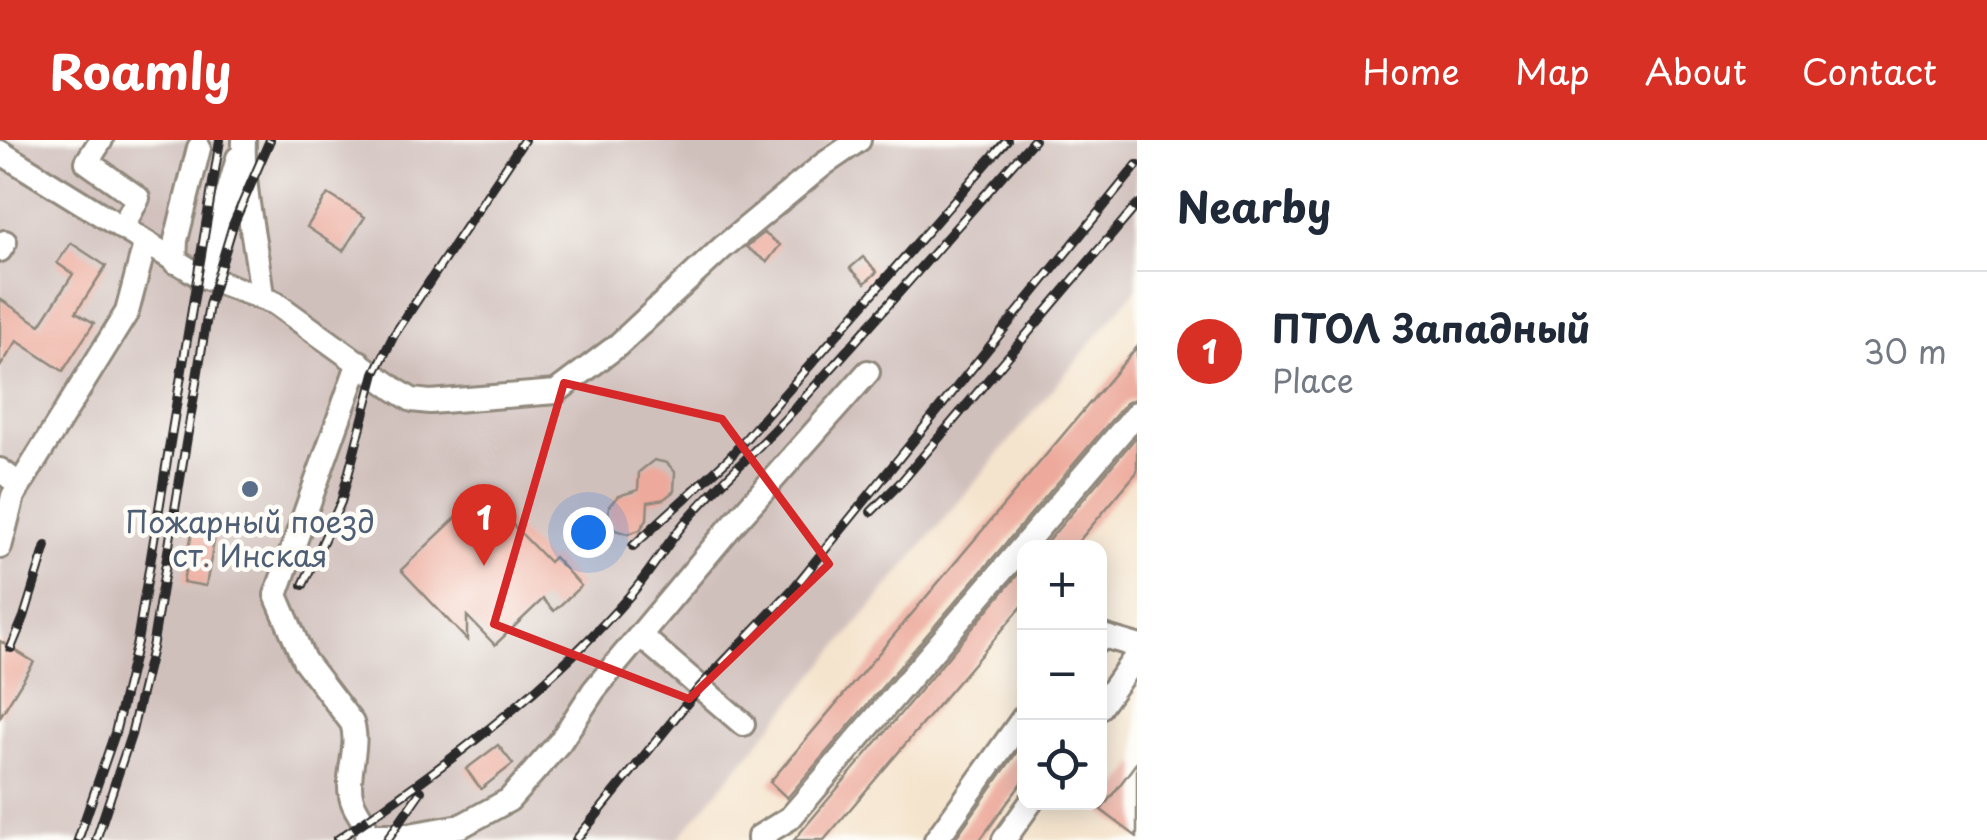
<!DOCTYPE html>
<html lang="en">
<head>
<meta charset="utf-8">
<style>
	body { margin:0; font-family:"Playpen Sans",sans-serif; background:#f2f2f3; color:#1f2937 }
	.controls { position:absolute; right:30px; bottom:30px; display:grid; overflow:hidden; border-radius:20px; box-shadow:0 5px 25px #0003 }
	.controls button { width:90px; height:90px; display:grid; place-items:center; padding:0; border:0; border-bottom:2px solid #e0e1e3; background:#fff; color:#1f2937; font:50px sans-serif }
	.you { position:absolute; left:588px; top:392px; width:35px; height:35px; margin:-25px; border:8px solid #fff; border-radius:50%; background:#1a73e8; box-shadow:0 0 0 15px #1a73e833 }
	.badge { display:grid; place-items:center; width:65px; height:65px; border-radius:50%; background:#d93025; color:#fff; font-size:32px; font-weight:700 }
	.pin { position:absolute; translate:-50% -82px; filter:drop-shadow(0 2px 5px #0008) }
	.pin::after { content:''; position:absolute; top:52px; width:35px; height:30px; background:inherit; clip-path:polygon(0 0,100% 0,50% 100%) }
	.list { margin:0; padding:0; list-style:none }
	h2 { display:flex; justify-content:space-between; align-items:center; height:130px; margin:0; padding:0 40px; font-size:42px }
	h2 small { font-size:32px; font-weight:400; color:#747a83 }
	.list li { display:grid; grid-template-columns:65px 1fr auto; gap:30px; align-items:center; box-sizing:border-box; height:160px; padding:0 40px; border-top:2px solid #e0e1e3 }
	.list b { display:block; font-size:38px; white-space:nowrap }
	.list p { margin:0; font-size:32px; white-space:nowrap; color:#747a83 }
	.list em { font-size:32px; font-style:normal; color:#747a83 }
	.icon { flex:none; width:55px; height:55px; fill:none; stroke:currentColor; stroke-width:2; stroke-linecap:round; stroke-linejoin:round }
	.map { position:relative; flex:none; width:1137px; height:700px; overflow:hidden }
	header { display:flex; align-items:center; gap:60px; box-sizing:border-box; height:140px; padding:0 50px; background:#d93025; color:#fff }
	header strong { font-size:48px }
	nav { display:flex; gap:55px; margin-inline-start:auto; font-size:35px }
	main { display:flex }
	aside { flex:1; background:#fff }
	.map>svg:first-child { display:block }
	.industrial { fill:#d0c0bc }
	.building { fill:#edaa9c }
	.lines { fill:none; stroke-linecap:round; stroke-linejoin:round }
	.minor-casing { stroke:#90887c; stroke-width:28 }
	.minor { stroke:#fff; stroke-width:22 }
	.rail-casing { stroke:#2b2b2b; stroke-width:10 }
	.rail { stroke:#fdfcf7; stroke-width:6; stroke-dasharray:19; stroke-linecap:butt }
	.marked { fill:none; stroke:#d62828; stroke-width:8; stroke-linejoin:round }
	.service-dot { fill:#5c6f8a; stroke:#fdfcf7; stroke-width:4 }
	.labels { text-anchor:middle; stroke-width:9; stroke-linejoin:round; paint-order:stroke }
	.service-label { font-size:30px; fill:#4e5e75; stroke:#fdfcf7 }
</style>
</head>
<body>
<header>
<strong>Roamly</strong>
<nav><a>Home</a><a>Map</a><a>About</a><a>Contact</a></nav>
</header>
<main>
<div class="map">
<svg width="1137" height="700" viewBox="0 0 1137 700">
	<rect width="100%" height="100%" fill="#fdfcf7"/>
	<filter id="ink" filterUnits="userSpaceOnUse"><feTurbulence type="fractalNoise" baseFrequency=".01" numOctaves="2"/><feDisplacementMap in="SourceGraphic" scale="20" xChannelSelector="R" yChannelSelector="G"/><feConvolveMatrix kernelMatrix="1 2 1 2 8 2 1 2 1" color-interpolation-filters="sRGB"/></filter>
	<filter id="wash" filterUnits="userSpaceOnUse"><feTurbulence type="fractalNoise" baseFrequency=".0048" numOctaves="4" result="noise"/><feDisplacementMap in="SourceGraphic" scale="40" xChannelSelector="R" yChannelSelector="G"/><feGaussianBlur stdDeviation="2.25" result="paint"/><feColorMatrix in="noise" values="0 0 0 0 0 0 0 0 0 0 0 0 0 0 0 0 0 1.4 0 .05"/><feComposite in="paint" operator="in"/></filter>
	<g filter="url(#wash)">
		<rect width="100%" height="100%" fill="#f5e4cd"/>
		<path class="industrial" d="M 0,0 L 1137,0 L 1137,148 L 677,700 L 0,700 Z"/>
		<g id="blocks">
			<path class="building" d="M 328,54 L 365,77 L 343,111 L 307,87 Z
				M 764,93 L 780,105 L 767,122 L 746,107 Z
				M 71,103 L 106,126 L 76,172 L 94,183 L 63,231 L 17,201 L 0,227 L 0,159 L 40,185 L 73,134 L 57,123 Z
				M 863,117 L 877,132 L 865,143 L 850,128 Z
				M 1137,207 L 1137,258 L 1126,263 L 787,658 L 770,642 Z
				M 1137,296 L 1137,332 L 1073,408 L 1042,408 Z
				M 654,320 L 667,323 L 675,332 L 674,351 L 664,359 L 648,362 L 647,379 L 640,390 L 628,394 L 615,390 L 608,379 L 609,366 L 618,356 L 638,350 L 639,332 Z
				M 482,353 L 549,422 L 554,417 L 581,446 L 554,471 L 543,459 L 495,505 L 467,476 L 467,500 L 401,430 Z
				M 194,381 L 217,385 L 206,446 L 183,442 Z
				M 1024,427 L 1024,464 L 824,700 L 794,700 Z
				M 0,501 L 34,522 L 0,577 Z
				M 1024,602 L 1024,640 L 980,700 L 954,700 Z
				M 498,605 L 513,624 L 481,649 L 466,629 Z
				M 1137,622 L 1137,697 L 1101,670 Z"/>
		</g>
	</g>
	<g filter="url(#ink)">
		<use href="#blocks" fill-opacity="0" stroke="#90887c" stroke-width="2.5"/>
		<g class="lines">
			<defs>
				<path id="minor" d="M 101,0 L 87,22 L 138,58 L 122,88
					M 244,0 C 242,54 257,105 262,158
					M 0,12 L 197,134 L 275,163 L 396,250 L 412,260 L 430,262 L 556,252 L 617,206 L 722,108 L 824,24 L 859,0
					M 0,110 L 5,102
					M 175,122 L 176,100 L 199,8
					M 204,137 L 238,18
					M 359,222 L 276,455 L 304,520 L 352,583 C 360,606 346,632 351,656 C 354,673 369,680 366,700
					M 0,330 L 20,345
					M 0,407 L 13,356 L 127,172 L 145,104
					M 641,496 L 743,584
					M 1100,500 L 1103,496 L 1137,506
					M 1100,567 L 1137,515
					M 367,695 L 409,695 L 461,686 L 509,660 L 560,602 L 594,550 L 729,389 L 868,232
					M 759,700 L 759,697 L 790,678 L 1137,273
					M 936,700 L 1024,577
					M 1004,700 L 1031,662"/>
			</defs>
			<use href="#minor" class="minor-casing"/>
			<use href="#minor" class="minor"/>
			<defs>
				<path id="rail" d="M 871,372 L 902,341 L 1137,65
					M 633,406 L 728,319 L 1007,0
					M 303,445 L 341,362 L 375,233 L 394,195 L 524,0
					M 11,508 L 24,477 L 46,406
					M 78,700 L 115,593 L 137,502 L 220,0
					M 96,700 L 131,595 L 152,508 L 209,165 L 233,85 L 270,0
					M 337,700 C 443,628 548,550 632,453 C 652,430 667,403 687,380 C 718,344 755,312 787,277 C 871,186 951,92 1034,0
					M 387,700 L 421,651
					M 576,700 L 700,547 L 793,449 L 1137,25"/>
			</defs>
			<use href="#rail" class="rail-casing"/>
			<use href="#rail" class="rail"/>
		</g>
	</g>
	<path class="marked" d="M 564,243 L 722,279 L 829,424 L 689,559 L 494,484 Z"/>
	<circle class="service-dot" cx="250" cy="349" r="10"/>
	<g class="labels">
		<g class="service-label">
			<text x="250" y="393">Пожарный поезд<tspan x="250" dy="34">ст. Инская</tspan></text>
		</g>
	</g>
</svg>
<div class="controls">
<button>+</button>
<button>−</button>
<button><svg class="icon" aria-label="locate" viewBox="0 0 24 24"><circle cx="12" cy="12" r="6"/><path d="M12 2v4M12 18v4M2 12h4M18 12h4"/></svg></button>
</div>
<div class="you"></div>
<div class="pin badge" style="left:484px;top:426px">1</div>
</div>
<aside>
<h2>Nearby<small></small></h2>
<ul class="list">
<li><span class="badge">1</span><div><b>ПТОЛ Западный</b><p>Place</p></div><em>30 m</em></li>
</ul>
</aside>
</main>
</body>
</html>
